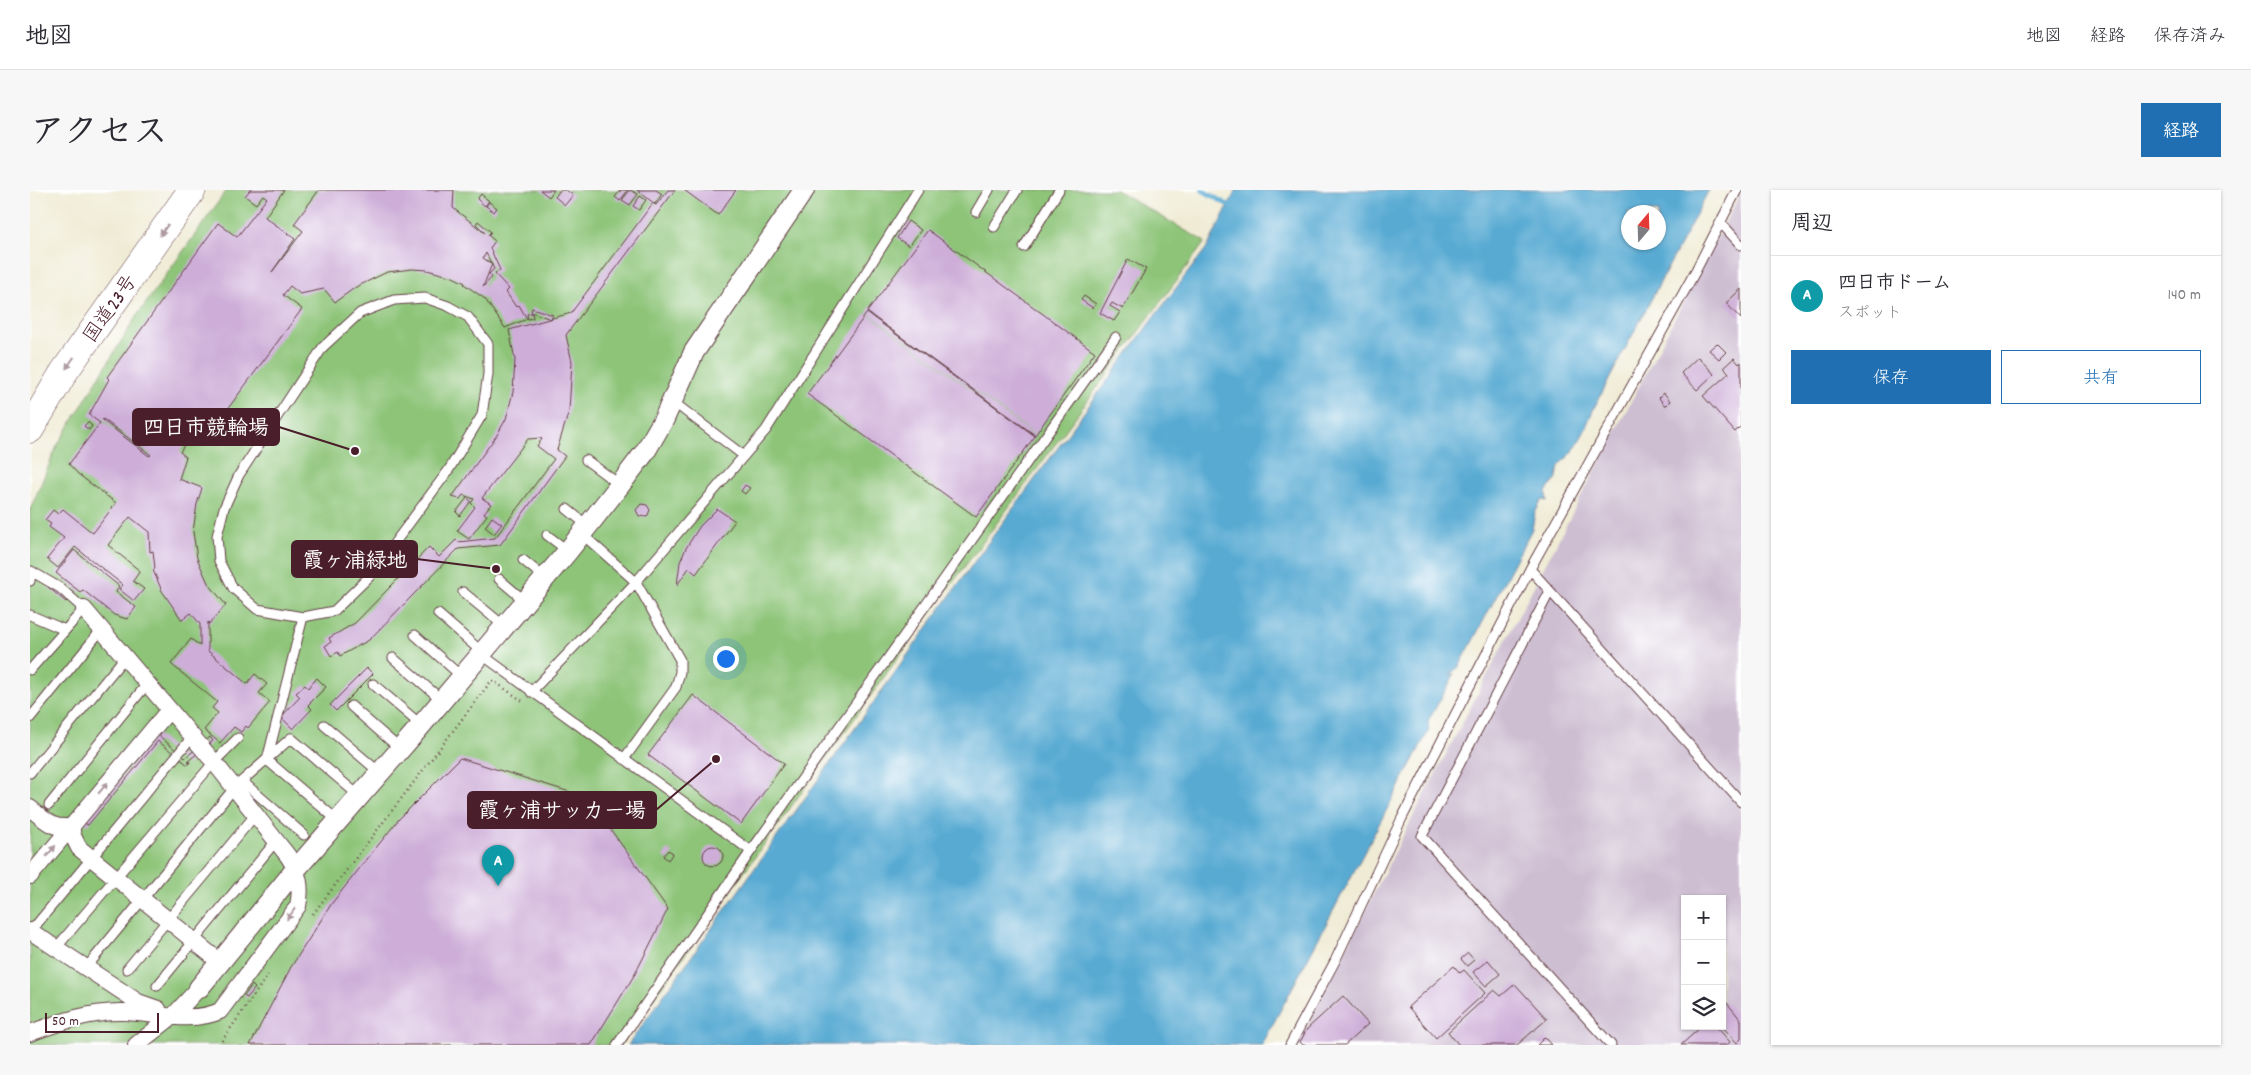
<!DOCTYPE html>
<html lang="ja">
<head>
<meta charset="utf-8">
<style>
	body { margin:0; font-family:Dekko,"Klee One",sans-serif; background:#f7f7f7; color:#2b2b33 }
	.controls { position:absolute; right:15px; bottom:15px; display:grid; overflow:hidden; border-radius:0px; box-shadow:0 1px 4px #0004 }
	.controls button { width:45px; height:45px; display:grid; place-items:center; padding:0; border:0; border-bottom:1px solid #e1e1e2; background:#fff; color:#2b2b33; font:25px sans-serif }
	.compass { position:absolute; left:1591px; top:15px; width:45px; height:45px; border-radius:50%; background:#fff; box-shadow:0 1px 4px #0004; rotate:19deg }
	.scale { position:absolute; left:15px; bottom:12px; width:114px; box-sizing:border-box; padding-left:5px; border:2px solid #4a1f2b; border-top:0; font-size:14px; line-height:18px; white-space:nowrap; color:#4a1f2b; -webkit-text-stroke:4px #fff; paint-order:stroke }
	.you { position:absolute; left:695px; top:468px; width:18px; height:18px; margin:-12px; border:4px solid #fff; border-radius:50%; background:#1a73e8; box-shadow:0 0 0 8px #1a73e833 }
	.badge { display:grid; place-items:center; width:32px; height:32px; border-radius:50%; background:#1f6fb2; color:#fff; font-size:16px; font-weight:700 }
	.pin { position:absolute; translate:-50% -41px; filter:drop-shadow(0 1px 2px #0008) }
	.pin::after { content:''; position:absolute; top:26px; width:18px; height:15px; background:inherit; clip-path:polygon(0 0,100% 0,50% 100%) }
	.list { margin:0; padding:0; list-style:none }
	h2 { display:flex; justify-content:space-between; align-items:center; height:65px; margin:0; padding:0 20px; font-size:21px }
	h2 small { font-size:16px; font-weight:400; color:#7c7c81 }
	.list li { display:grid; grid-template-columns:32px 1fr auto; gap:15px; align-items:center; box-sizing:border-box; height:80px; padding:0 20px; border-top:1px solid #e1e1e2 }
	.list b { display:block; font-size:19px; white-space:nowrap }
	.list p { margin:0; font-size:16px; white-space:nowrap; color:#7c7c81 }
	.list em { font-size:16px; font-style:normal; color:#7c7c81 }
	.actions { display:flex; gap:10px; padding:15px 20px }
	.actions a { flex:1; padding:11px 0; border:1px solid #1f6fb2; border-radius:0px; text-align:center; font-size:18px; color:#1f6fb2 }
	.actions .main { background:#1f6fb2; color:#fff }
	.icon { flex:none; width:28px; height:28px; fill:none; stroke:currentColor; stroke-width:2; stroke-linecap:round; stroke-linejoin:round }
	.map { position:relative; flex:none; width:1711px; height:855px; overflow:hidden; border-radius:0px }
	header { display:flex; align-items:center; gap:30px; box-sizing:border-box; height:70px; padding:0 25px; background:#fff; border-bottom:1px solid #e1e1e2 }
	header strong { font-size:24px }
	nav { display:flex; gap:28px; margin-inline-start:auto; font-size:18px }
	.intro { display:flex; align-items:center; justify-content:space-between; box-sizing:border-box; height:120px; padding:0 30px }
	h1 { margin:0; font-size:35px }
	.button { padding:12px 22px; border-radius:0px; background:#1f6fb2; color:#fff; font-size:18px; font-weight:700 }
	main { display:flex; gap:30px; padding:0 30px }
	aside { flex:1; background:#fff; border-radius:0px; box-shadow:0 1px 4px #0004 }
	.map>svg:first-child { display:block }
	.industrial { fill:#cebed2; fill-rule:evenodd }
	.green { fill:#8dc478; stroke:#6c7252 }
	.water { fill:#58aad3; stroke:#51647f; fill-rule:evenodd }
	.lines { fill:none; stroke-linecap:round; stroke-linejoin:round }
	.stream { stroke:#58aad3; stroke-width:4.5 }
	.building { fill:#ceaed8; fill-rule:evenodd }
	.service-casing { stroke:#633e44; stroke-width:11 }
	.minor-casing { stroke:#633e44; stroke-width:18 }
	.tertiary-casing { stroke:#633e44; stroke-width:22 }
	.trunk-casing { stroke:#633e44; stroke-width:29 }
	.path { stroke:#633e44; stroke-width:2.5; stroke-dasharray:1 4; stroke-linecap:butt }
	.service { stroke:#fff; stroke-width:9 }
	.minor { stroke:#fff; stroke-width:16 }
	.tertiary { stroke:#fff; stroke-width:20 }
	.trunk { stroke:#fff; stroke-width:28 }
	.oneway { fill:#ae9aa0 }
	.labels { text-anchor:middle; stroke-width:5; stroke-linejoin:round; paint-order:stroke }
	.street-label { font-size:20px; fill:#4a1f2b; stroke:#fff }
	.leader { fill:none; stroke:#4a1f2b; stroke-width:2 }
	.callout-dot { fill:#4a1f2b; stroke:#fff; stroke-width:2 }
	.callout { fill:#4a1f2b; stroke:#4a1f2b; stroke-width:2 }
	.callout-label { font-size:21px; text-anchor:middle; font-weight:bold; fill:#fff }
</style>
</head>
<body>
<header>
<strong>地図</strong>
<nav><a>地図</a><a>経路</a><a>保存済み</a></nav>
</header>
<div class="intro"><h1>アクセス</h1><a class="button">経路</a></div>
<main>
<div class="map">
<svg width="1711" height="855" viewBox="0 0 1711 855">
	<rect width="100%" height="100%" fill="#fff"/>
	<filter id="ink" filterUnits="userSpaceOnUse"><feTurbulence type="fractalNoise" baseFrequency=".02" numOctaves="2"/><feDisplacementMap in="SourceGraphic" scale="10" xChannelSelector="R" yChannelSelector="G"/><feConvolveMatrix kernelMatrix="1 2 1 2 8 2 1 2 1" color-interpolation-filters="sRGB"/></filter>
	<filter id="wash" filterUnits="userSpaceOnUse"><feTurbulence type="fractalNoise" baseFrequency=".0096" numOctaves="4" result="noise"/><feDisplacementMap in="SourceGraphic" scale="20" xChannelSelector="R" yChannelSelector="G"/><feGaussianBlur stdDeviation="1.12" result="paint"/><feColorMatrix in="noise" values="0 0 0 0 0 0 0 0 0 0 0 0 0 0 0 0 0 1.4 0 .05"/><feComposite in="paint" operator="in"/></filter>
	<g filter="url(#wash)">
		<rect width="100%" height="100%" fill="#efebd4"/>
		<path class="industrial" d="M 1711,2 L 1711,855 L 1267,855 L 1375,642 ZM 1655,709 L 1692,709 L 1692,836 L 1655,836 Z"/>
		<path class="green" d="M 197,0 L 1086,0 L 1175,52 L 890,437 L 590,855 L 0,855 L 0,320 L 27,256 L 106,127 Z"/>
		<path class="water" d="M 1206,0 L 1679,0 L 1564,218 L 1553,244 L 1542,263 L 1529,276 L 1527,288 L 1516,302 L 1517,311 L 1512,310 L 1505,323 L 1502,339 L 1429,477 L 1420,484 L 1424,484 L 1421,491 L 1398,531 L 1399,540 L 1232,855 L 598,855 L 957,354 L 1124,127 L 1178,56 ZM 1598,22 L 1628,22 L 1628,52 L 1598,52 Z"/>
		<g class="lines">
			<path class="stream" d="M 1172,0 L 1198,15"/>
		</g>
		<g id="blocks">
			<path class="building" d="M 220,0 L 254,0 L 235,27 L 265,49 L 242,82 L 273,41 L 264,34 L 289,0 L 424,0 L 423,18 L 455,43 L 446,34 L 448,31 L 461,42 L 458,45 L 465,51 L 460,58 L 470,80 L 465,84 L 479,99 L 476,102 L 486,117 L 489,115 L 497,129 L 475,138 L 455,109 L 434,94 L 435,93 L 423,87 L 397,80 L 382,79 L 357,82 L 326,97 L 305,112 L 294,99 L 270,104 L 260,96 L 253,105 L 272,119 L 173,252 L 161,243 L 150,262 L 156,267 L 149,289 L 172,298 L 167,314 L 163,342 L 167,368 L 178,393 L 196,415 L 179,434 L 178,432 L 178,461 L 217,494 L 225,484 L 237,494 L 229,503 L 240,512 L 218,538 L 216,536 L 211,542 L 204,537 L 190,553 L 174,540 L 188,523 L 182,518 L 187,512 L 141,474 L 161,449 L 170,456 L 170,434 L 161,423 L 152,430 L 132,401 L 123,380 L 125,379 L 123,361 L 120,362 L 119,342 L 100,327 L 78,355 L 110,381 L 103,391 L 114,399 L 104,411 L 89,399 L 93,395 L 45,357 L 28,378 L 17,369 L 34,348 L 19,337 L 21,334 L 15,330 L 23,320 L 28,324 L 33,319 L 63,343 L 86,313 L 48,284 L 39,274 L 70,233 L 59,225 L 79,189 L 77,187 L 188,33 L 207,47 L 237,8 L 233,5 L 226,14 L 215,6 ZM 456,63 L 464,79 L 459,84 L 462,87 L 453,97 L 462,74 L 453,68 ZM 73,229 L 121,265 L 119,266 L 72,230 Z
				M 510,0 L 524,0 L 519,7 Z
				M 530,0 L 536,0 L 543,5 L 535,15 L 525,7 Z
				M 591,0 L 598,0 L 590,11 L 585,7 Z
				M 600,0 L 608,4 L 600,15 L 592,10 Z
				M 607,0 L 626,0 L 632,4 L 625,14 Z
				M 638,0 L 645,0 L 536,145 L 542,172 L 539,221 L 527,260 L 535,266 L 470,355 L 428,359 L 339,450 L 310,466 L 308,462 L 301,466 L 295,456 L 301,452 L 299,448 L 325,433 L 399,357 L 409,367 L 426,350 L 428,352 L 465,348 L 524,269 L 507,256 L 512,249 L 511,248 L 498,249 L 452,308 L 461,314 L 454,323 L 457,325 L 439,349 L 427,341 L 445,317 L 441,313 L 444,309 L 433,305 L 430,309 L 422,307 L 467,245 L 476,229 L 483,202 L 485,170 L 479,140 L 541,123 L 623,13 L 626,15 Z
				M 654,0 L 706,0 L 688,25 Z
				M 451,4 L 459,11 L 455,16 L 447,9 Z
				M 610,6 L 616,10 L 609,20 L 603,16 Z
				M 459,12 L 467,18 L 464,22 L 456,16 Z
				M 878,31 L 891,40 L 879,56 L 867,48 Z
				M 898,40 L 1065,162 L 1005,245 L 837,122 Z
				M 1098,69 L 1116,79 L 1093,119 L 1082,113 L 1080,116 L 1090,122 L 1084,131 L 1070,123 Z
				M 1711,99 L 1711,129 L 1696,113 Z
				M 1054,106 L 1066,114 L 1063,118 L 1051,110 Z
				M 502,118 L 523,125 L 521,129 L 501,122 Z
				M 502,123 L 503,128 L 498,129 L 497,124 Z
				M 837,123 L 1005,246 L 946,327 L 777,204 Z
				M 1687,153 L 1696,162 L 1689,169 L 1679,160 Z
				M 1668,167 L 1684,184 L 1667,200 L 1651,183 Z
				M 1704,168 L 1709,174 L 1711,172 L 1711,236 L 1705,242 L 1673,206 L 1699,183 L 1694,177 Z
				M 1634,203 L 1640,211 L 1635,216 L 1629,208 Z
				M 58,232 L 62,236 L 59,240 L 54,236 Z
				M 715,295 L 720,298 L 715,304 L 711,301 Z
				M 437,308 L 441,311 L 430,326 L 426,322 Z
				M 611,314 L 617,315 L 620,320 L 617,327 L 609,326 L 606,320 Z
				M 687,319 L 705,331 L 666,384 L 659,378 L 647,395 L 650,372 L 656,358 L 670,336 Z
				M 462,327 L 472,334 L 464,344 L 455,337 Z
				M 44,360 L 89,396 L 86,402 L 106,417 L 97,429 L 84,425 L 53,400 L 50,402 L 26,383 Z
				M 21,394 L 39,409 L 36,412 L 18,397 Z
				M 337,478 L 343,484 L 306,521 L 300,515 Z
				M 287,488 L 296,497 L 278,515 L 282,519 L 263,539 L 251,527 L 270,507 L 266,503 L 275,495 L 278,498 Z
				M 663,505 L 754,574 L 711,634 L 618,565 Z
				M 127,544 L 155,568 L 180,547 L 183,551 L 158,571 L 160,572 L 158,575 L 128,551 L 58,635 L 54,633 Z
				M 430,568 L 540,602 L 530,611 L 565,638 L 570,625 L 638,719 L 605,784 L 561,855 L 220,855 L 261,777 L 302,713 L 369,629 Z
				M673 666a10 10 0 1 1 20 0a10 10 0 1 1-20 0Z
				M 638,660 L 643,663 L 638,670 L 633,666 Z
				M 1438,763 L 1444,770 L 1437,776 L 1431,769 Z
				M 1458,770 L 1470,784 L 1456,796 L 1443,782 Z
				M 1424,776 L 1430,783 L 1434,780 L 1455,803 L 1406,848 L 1378,817 Z
				M 1485,794 L 1517,829 L 1487,855 L 1429,855 L 1418,842 L 1464,800 L 1471,806 Z
				M 222,795 L 225,798 L 217,808 L 214,806 Z
				M 1313,806 L 1338,834 L 1315,855 L 1273,855 L 1270,852 L 1277,839 Z
				M 1697,813 L 1711,830 L 1711,849 L 1707,853 L 1692,836 L 1692,817 Z
				M 1672,836 L 1686,836 L 1700,852 L 1697,855 L 1651,855 Z
				M 1515,847 L 1522,855 L 1507,855 Z"/>
		</g>
	</g>
	<g filter="url(#ink)">
		<use href="#blocks" fill-opacity="0" stroke="#633e44" stroke-width="1"/>
		<g class="lines">
			<defs>
				<path id="service" d="M 946,22 L 959,0
					M 1691,33 L 1711,55
					M 964,37 L 987,0
					M 994,57 L 1029,0
					M 642,211 L 714,266
					M 556,270 L 590,295
					M 537,319 L 558,336
					M 552,344 L 606,392 L 650,470 L 650,482 L 646,497 L 594,569
					M 517,345 L 538,361
					M 493,370 L 515,388
					M 1500,379 L 1711,612
					M 469,389 L 495,411
					M 0,391 L 1,381 L 30,398 L 54,419 L 0,480
					M 1520,401 L 1392,646 L 1581,855
					M 433,402 L 474,436
					M 408,424 L 452,462
					M 0,425 L 35,440
					M 273,427 L 227,419 L 203,398 L 189,371 L 187,346 L 194,318 L 209,285 L 293,157 L 330,123 L 364,110 L 395,108 L 418,116 L 438,127 L 458,154 L 458,184 L 452,225 L 418,281 L 340,386 L 304,421 L 273,427 L 237,570 L 307,630
					M 385,445 L 432,487
					M 451,464 L 721,661
					M 363,468 L 412,510
					M 343,494 L 391,535
					M 501,502 L 606,392 L 736,240 L 888,0
					M 321,516 L 370,559
					M 0,528 L 72,439
					M 294,535 L 349,582
					M 0,583 L 95,467
					M 212,591 L 274,645
					M 19,615 L 117,494
					M 1,741 L 162,547
					M 26,758 L 184,572 L 208,548
					M 56,778 L 205,597 L 261,548 L 328,605
					M 97,779 L 226,624
					M 127,796 L 246,651
					M 587,855 L 721,661 L 1086,147
					M 1260,855 L 1305,771 L 1372,628 L 1500,379 L 1665,82 L 1707,0"/>
				<path id="minor" d="M 0,618 C 14,629 23,641 42,636
					M 42,636 L 42,644 L 49,658 L 190,772
					M 0,686 L 139,520
					M 0,741 L 108,812 L 128,819
					M 0,843 C 30,832 62,821 94,822 C 125,823 161,834 190,821 L 268,716 C 272,697 269,683 258,666 L 184,572 L 54,419
					M 106,855 L 144,825 L 169,798"/>
				<path id="tertiary" d="M 169,798 L 266,679 L 388,539 L 538,361 L 590,295 L 615,262 L 634,229 L 664,162 L 774,0"/>
				<path id="trunk" d="M 0,239 L 34,182 L 162,0"/>
			</defs>
			<use href="#service" class="service-casing"/>
			<use href="#minor" class="minor-casing"/>
			<use href="#tertiary" class="tertiary-casing"/>
			<use href="#trunk" class="trunk-casing"/>
			<path class="path" d="M 283,724 L 462,490 L 494,512
				M 189,855 L 238,785"/>
			<use href="#service" class="service"/>
			<use href="#minor" class="minor"/>
			<use href="#tertiary" class="tertiary"/>
			<use href="#trunk" class="trunk"/>
		</g>
		<defs><path id="oneway-solid" d="M-6-.8H1V-3.2L6.5 0L1 3.2V.8H-6Z" transform="scale(1.25)"/></defs>
		<g class="oneway">
			<use href="#oneway-solid" transform="translate(134 40) rotate(125)"/>
			<use href="#oneway-solid" transform="translate(40 173) rotate(125)"/>
			<use href="#oneway-solid" transform="translate(73 598) rotate(-50)"/>
			<use href="#oneway-solid" transform="translate(21 661) rotate(-50)"/>
			<use href="#oneway-solid" transform="translate(261 724) rotate(126)"/>
		</g>
	</g>
	<g class="labels">
		<g class="street-label">
			<text transform="translate(79 118) rotate(-55)" y="7">国道23号</text>
		</g>
	</g>
	<path class="leader" d="M325 261L249 237M466 379L387 369M686 569L626 620"/>
	<g class="callout-dot">
		<circle cx="325" cy="261" r="5"/>
		<circle cx="466" cy="379" r="5"/>
		<circle cx="686" cy="569" r="5"/>
	</g>
	<g class="callout">
		<rect x="103" y="219" width="146" height="36" rx="5"/>
		<rect x="262" y="351" width="125" height="36" rx="5"/>
		<rect x="438" y="602" width="188" height="36" rx="5"/>
	</g>
	<g class="callout-label">
		<text x="176" y="244">四日市競輪場</text>
		<text x="325" y="377">霞ヶ浦緑地</text>
		<text x="532" y="627">霞ヶ浦サッカー場</text>
	</g>
</svg>
<div class="controls">
<button>+</button>
<button>−</button>
<button><svg class="icon" aria-label="layers" viewBox="0 0 24 24"><path d="M12 4l9 5-9 5-9-5zM3 14l9 5 9-5"/></svg></button>
</div>
<svg class="compass" viewBox="-18 -18 36 36"><path d="M0-13l5 13h-10z" fill="#e53935"/><path d="M0 13l5-13h-10z" fill="#7c7c81"/></svg>
<div class="scale">50 m</div>
<div class="you"></div>
<div class="pin badge" style="left:468px;top:696px;background:#0f9aa8">A</div>
</div>
<aside>
<h2>周辺<small></small></h2>
<ul class="list">
<li><span class="badge" style="background:#0f9aa8">A</span><div><b>四日市ドーム</b><p>スポット</p></div><em>140 m</em></li>
</ul>
<div class="actions"><a class="main">保存</a><a>共有</a></div>
</aside>
</main>
</body>
</html>
